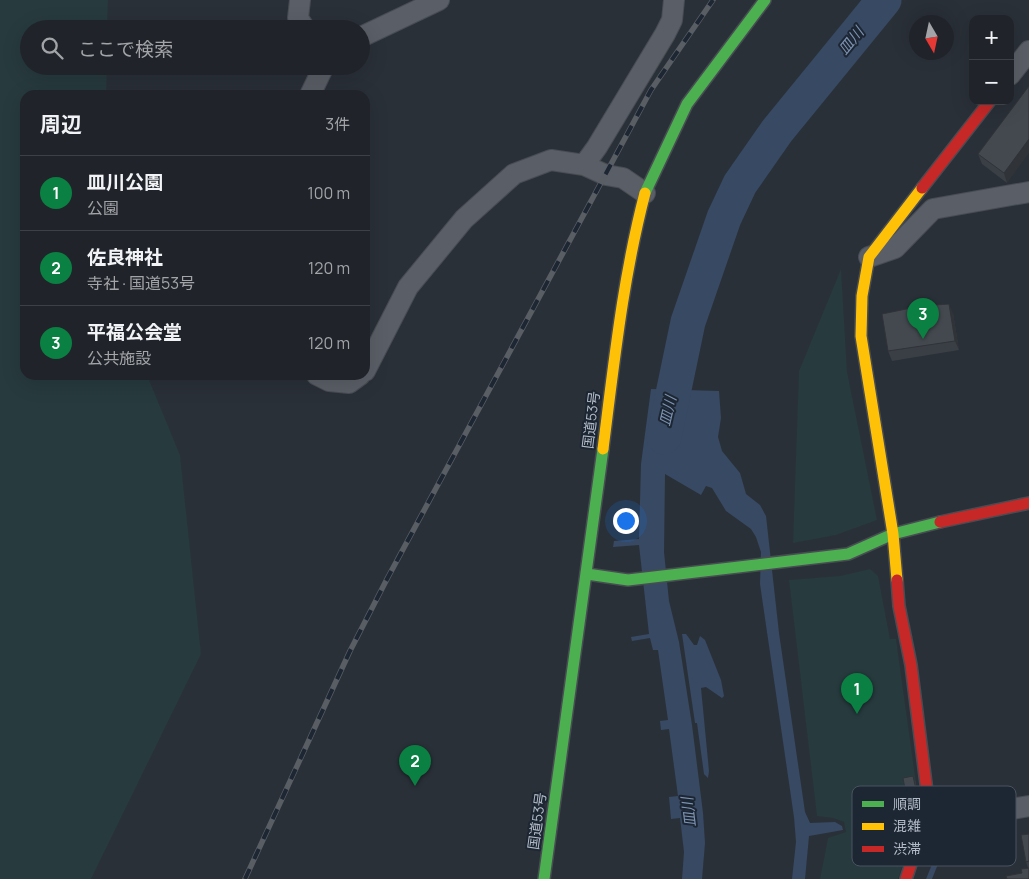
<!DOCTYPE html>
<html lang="ja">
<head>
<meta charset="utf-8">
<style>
	body { margin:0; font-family:Manrope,"Noto Sans JP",sans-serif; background:#2d3036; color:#f1f3f6 }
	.controls { position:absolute; right:15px; top:15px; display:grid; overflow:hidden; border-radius:10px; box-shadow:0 5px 20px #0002 }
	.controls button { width:45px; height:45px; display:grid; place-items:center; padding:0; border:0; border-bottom:1px solid #3d4147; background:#20242a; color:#f1f3f6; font:25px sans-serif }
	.compass { position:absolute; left:909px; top:15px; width:45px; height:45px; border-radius:50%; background:#20242a; box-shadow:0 5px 20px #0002; rotate:171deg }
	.you { position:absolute; left:625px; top:520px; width:18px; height:18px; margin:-12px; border:4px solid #fff; border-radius:50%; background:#1a73e8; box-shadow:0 0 0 8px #1a73e833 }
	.badge { display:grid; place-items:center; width:32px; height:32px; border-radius:50%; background:#0b8043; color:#fff; font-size:16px; font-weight:700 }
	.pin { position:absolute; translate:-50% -41px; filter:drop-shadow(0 1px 2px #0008) }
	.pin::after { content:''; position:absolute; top:26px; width:18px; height:15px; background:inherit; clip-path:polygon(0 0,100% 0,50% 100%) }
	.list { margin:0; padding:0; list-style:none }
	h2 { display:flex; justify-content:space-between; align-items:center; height:65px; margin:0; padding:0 20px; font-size:21px }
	h2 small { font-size:16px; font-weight:400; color:#a2a4a8 }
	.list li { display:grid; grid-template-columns:32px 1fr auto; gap:15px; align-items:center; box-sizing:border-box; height:75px; padding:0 20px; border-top:1px solid #3d4147 }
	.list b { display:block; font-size:19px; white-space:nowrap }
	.list p { margin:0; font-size:16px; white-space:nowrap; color:#a2a4a8 }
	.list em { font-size:16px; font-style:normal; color:#a2a4a8 }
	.icon { flex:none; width:28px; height:28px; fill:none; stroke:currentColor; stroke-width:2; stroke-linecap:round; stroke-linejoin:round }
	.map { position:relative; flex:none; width:1029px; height:879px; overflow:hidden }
	.search { position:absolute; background:#20242a; box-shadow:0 5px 20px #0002; left:20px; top:20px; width:350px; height:55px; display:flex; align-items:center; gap:12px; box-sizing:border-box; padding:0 18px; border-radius:28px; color:#a2a4a8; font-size:19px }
	.panel { position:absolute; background:#20242a; box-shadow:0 5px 20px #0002; left:20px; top:90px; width:350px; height:290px; border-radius:15px }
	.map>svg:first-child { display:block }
	.green { fill:#273a3e }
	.water { fill:#384963 }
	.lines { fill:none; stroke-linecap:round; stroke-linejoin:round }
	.stream { stroke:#384963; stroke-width:5.5 }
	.river { stroke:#384963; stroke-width:35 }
	.street-casing { stroke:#484c53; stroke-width:22 }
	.fast-casing { stroke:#484c53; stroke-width:14 }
	.slow-casing { stroke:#484c53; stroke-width:14 }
	.jam-casing { stroke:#484c53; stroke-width:14 }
	.street { stroke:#5a5e66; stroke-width:20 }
	.fast { stroke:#4caf50; stroke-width:11 }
	.slow { stroke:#ffc107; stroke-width:11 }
	.jam { stroke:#c62828; stroke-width:11 }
	.rail-casing { stroke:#595d64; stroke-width:5.5 }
	.rail { stroke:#1d2633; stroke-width:4; stroke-dasharray:11; stroke-linecap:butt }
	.wall { fill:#3a3f45 }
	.shaded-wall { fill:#303338 }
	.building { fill:#444950; stroke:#303338 }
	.labels { text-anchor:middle; stroke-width:4; stroke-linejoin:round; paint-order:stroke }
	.street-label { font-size:14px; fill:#b4bcc9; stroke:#1d2633 }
	.water-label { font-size:15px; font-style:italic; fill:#7c92b1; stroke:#1d2633 }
	.key { fill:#1d2633; stroke:#4a5360; stroke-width:1 }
	.key-label { font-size:14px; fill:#b4bcc9 }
</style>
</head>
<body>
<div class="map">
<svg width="1029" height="879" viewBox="0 0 1029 879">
	<rect width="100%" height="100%" fill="#2a3038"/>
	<path class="green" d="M 0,0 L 108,0 L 107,29 L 29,29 L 29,66 L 107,66 L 106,95 L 25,95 L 25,375 L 147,375 L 180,455 L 201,654 L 91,879 L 0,879 Z
		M 841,269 L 847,372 L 877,520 L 836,535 L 793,543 L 799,371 Z
		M 870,569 L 878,576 L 890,639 L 896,639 L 920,812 L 898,879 L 820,879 L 828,838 L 846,832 L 844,822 L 833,818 L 817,816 L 789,580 L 840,576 Z"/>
	<path class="water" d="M 651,389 L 719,391 L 721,418 L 718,437 L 722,451 L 740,473 L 746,494 L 760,505 L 766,516 L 779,633 L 805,812 L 810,823 L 835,822 L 842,826 L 843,830 L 809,836 L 805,879 L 792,879 L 796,842 L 794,817 L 760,584 L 761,552 L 756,537 L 751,529 L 726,511 L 712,488 L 706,486 L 701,495 L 665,474 L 664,552 L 669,601 L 679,642 L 692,725 L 703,813 L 705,843 L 702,879 L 682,879 L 684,852 L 680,818 L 671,819 L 669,797 L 678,796 L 669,729 L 661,730 L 660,721 L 668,720 L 658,650 L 653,650 L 650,638 L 632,641 L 631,637 L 649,634 L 639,545 L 613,547 L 614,541 L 639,539 L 641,464 Z
		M 682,634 L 686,634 L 694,645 L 697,645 L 700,636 L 705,640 L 721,680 L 724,696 L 722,698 L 706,687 L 701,688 L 709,771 L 708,778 L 704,774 L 697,723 L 695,723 Z"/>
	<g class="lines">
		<path class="stream" d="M 929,879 L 942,847 L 985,833"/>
		<path class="river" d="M 664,437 L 688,322 L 724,218 L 740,184 L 777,131 L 884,0"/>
		<defs>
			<path id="street" d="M 300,0 L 298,18 L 305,29
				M 361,37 L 439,0
				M 1010,75 L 1029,51
				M 310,95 L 324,66
				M 584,165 L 597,147 L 665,34 L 672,20 L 674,0
				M 869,257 L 895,248 L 933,209 L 1029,192
				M 365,371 L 408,287 L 464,219 L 514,174 L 551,160 L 584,165 L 606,175 L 623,178 L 645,193
				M 317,375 L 329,381 L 349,383 L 360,375
				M 931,823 L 1029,806"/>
			<path id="fast" d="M 645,193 L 687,104 L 765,0
				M 587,574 L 628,580 L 848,554 L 893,534 L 940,522
				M 544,879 L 603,449"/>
			<path id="slow" d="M 603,449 C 614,363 623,277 645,193
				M 897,580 L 893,534 L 861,336 L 862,296 L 869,257 L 922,188"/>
			<path id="jam" d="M 922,188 L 990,101
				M 940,522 L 1029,503
				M 897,580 L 899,606 L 911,665 L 931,823 L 914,855 L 906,879"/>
		</defs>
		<use href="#street" class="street-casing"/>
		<use href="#fast" class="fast-casing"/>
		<use href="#slow" class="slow-casing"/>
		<use href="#jam" class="jam-casing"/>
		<use href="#street" class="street"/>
		<use href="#fast" class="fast"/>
		<use href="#slow" class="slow"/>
		<use href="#jam" class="jam"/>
		<defs>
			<path id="rail" d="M 245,879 L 350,651 L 387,579 L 651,90 L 713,0"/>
		</defs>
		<use href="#rail" class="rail-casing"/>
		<use href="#rail" class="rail"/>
	</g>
	<path class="wall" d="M 1029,86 L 1007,183 L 982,164 L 978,154 Z
		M 953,313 L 959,350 L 892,361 L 888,351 L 915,318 L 936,316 Z
		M 915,779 L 918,797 L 908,799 L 906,795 Z
		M 1029,834 L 1029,868 L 1028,868 L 1026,862 Z"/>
	<path class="shaded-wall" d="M 1029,139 L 1029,153 L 1007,183 L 1004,173 Z
		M 949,304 L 953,313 L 959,350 L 955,341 Z"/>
	<path class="building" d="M 1029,86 L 1029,139 L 1004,173 L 978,154 Z
		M 949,304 L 955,341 L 888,351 L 882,314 L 911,308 L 913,318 L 936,316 L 935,305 Z
		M 913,776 L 917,794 L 906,795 L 903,778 Z
		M 1029,834 L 1029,861 L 1026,862 L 1021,835 Z
		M 1029,868 L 1029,879 L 1007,879 L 1006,876 L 1022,873 L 1021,869 Z"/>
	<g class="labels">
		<g class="street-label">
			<text transform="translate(591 420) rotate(-83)" y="5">国道53号</text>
			<text transform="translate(537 821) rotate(-82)" y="5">国道53号</text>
		</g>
		<g class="water-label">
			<text transform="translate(851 41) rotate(-51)" y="5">皿川</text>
			<text transform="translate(668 411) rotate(-77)" y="5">皿川</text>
			<text transform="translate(689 812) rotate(-97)" y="5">皿川</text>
		</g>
	</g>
	<rect x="852" y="786" width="164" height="80" rx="8" class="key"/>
	<rect x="862" y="801" width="22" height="6" fill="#4caf50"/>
	<rect x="862" y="823" width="22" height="7" fill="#ffc107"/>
	<rect x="862" y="846" width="22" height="6" fill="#c62828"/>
	<g class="key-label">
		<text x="893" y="809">順調</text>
		<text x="893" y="831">混雑</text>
		<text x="893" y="854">渋滞</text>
	</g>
</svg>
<div class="controls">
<button>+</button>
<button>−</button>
</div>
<svg class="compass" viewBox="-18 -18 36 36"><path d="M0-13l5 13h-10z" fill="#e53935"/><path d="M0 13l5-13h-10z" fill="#a2a4a8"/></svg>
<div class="you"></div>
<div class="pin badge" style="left:857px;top:714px">1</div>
<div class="pin badge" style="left:415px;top:786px">2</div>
<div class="pin badge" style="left:923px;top:339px">3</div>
<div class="search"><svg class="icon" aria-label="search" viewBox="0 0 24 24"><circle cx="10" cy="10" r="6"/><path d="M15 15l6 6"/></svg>ここで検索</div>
<section class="panel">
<h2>周辺<small>3件</small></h2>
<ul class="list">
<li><span class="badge">1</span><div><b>皿川公園</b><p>公園</p></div><em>100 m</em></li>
<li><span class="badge">2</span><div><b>佐良神社</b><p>寺社 · 国道53号</p></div><em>120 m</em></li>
<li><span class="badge">3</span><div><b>平福公会堂</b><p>公共施設</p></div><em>120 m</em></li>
</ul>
</section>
</div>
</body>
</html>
